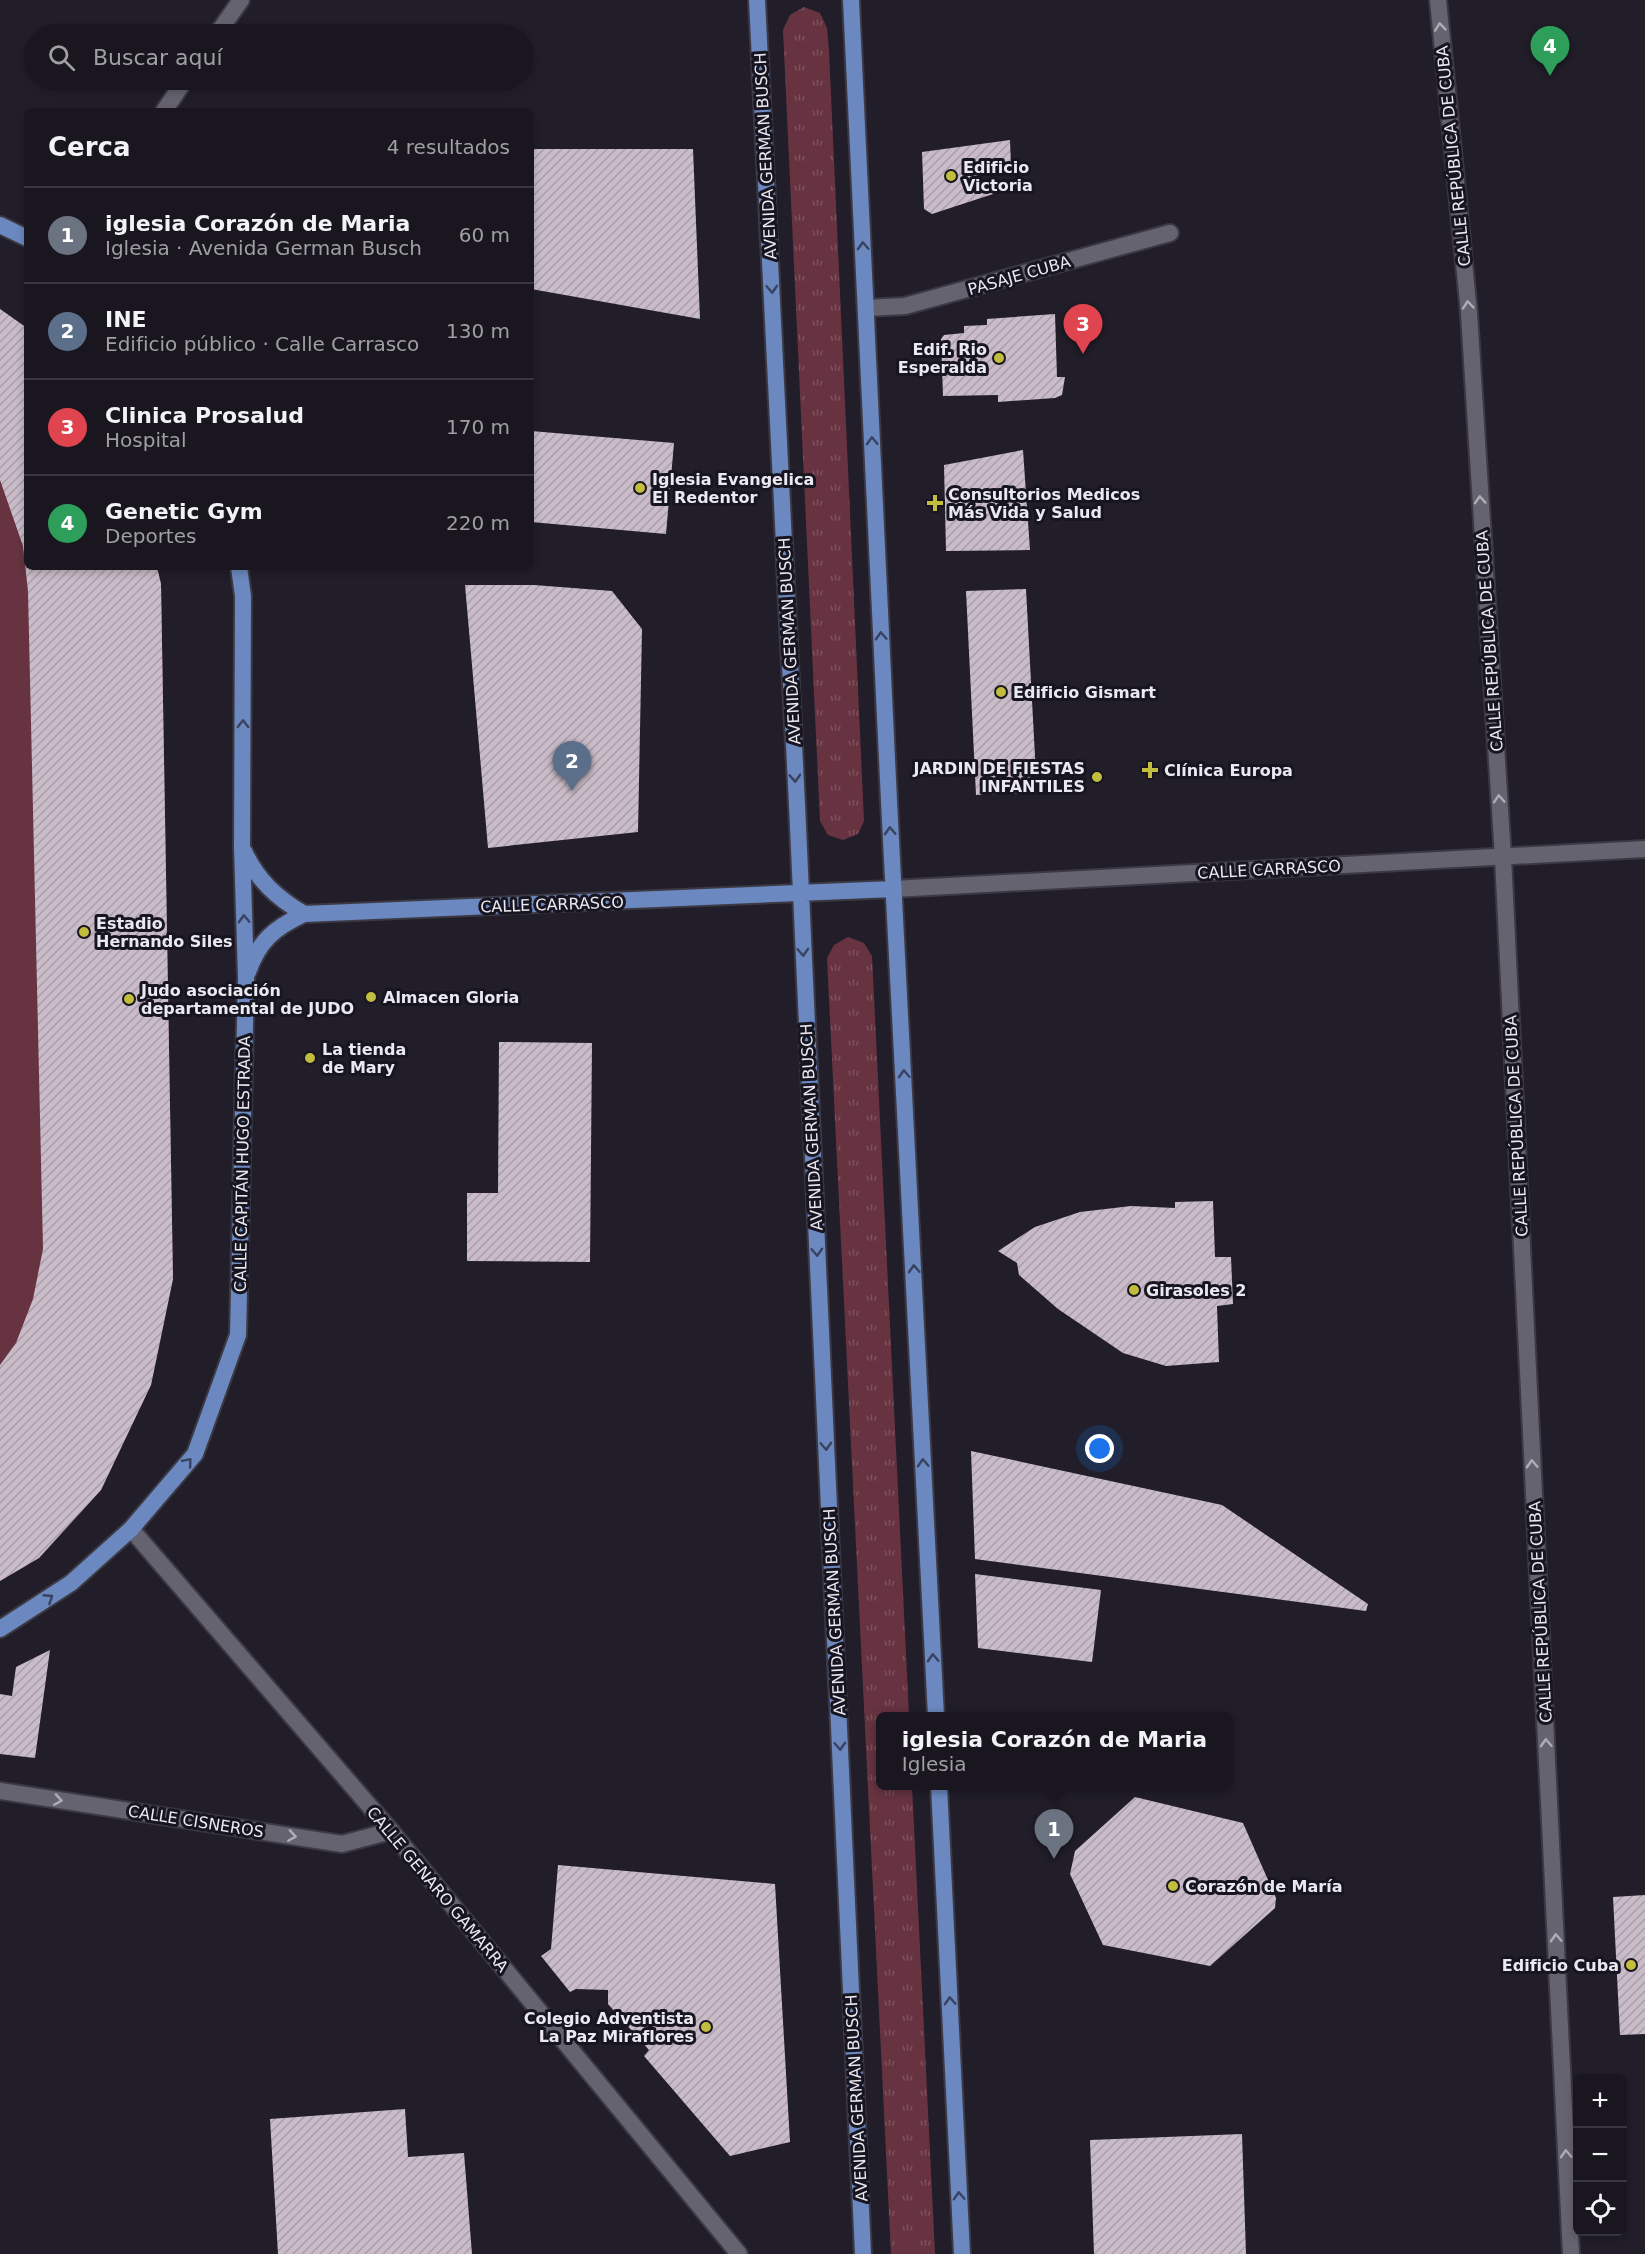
<!DOCTYPE html>
<html lang="es">
<head>
<meta charset="utf-8">
<style>
	body { margin:0; font-family:"DejaVu Sans",sans-serif; background:#26232c; color:#f1f3f6 }
	.controls { position:absolute; right:18px; bottom:18px; display:grid; overflow:hidden; border-radius:9px; box-shadow:0 3px 9px #0003 }
	.controls button { width:54px; height:54px; display:grid; place-items:center; padding:0; border:0; border-bottom:2px solid #37353d; background:#19161f; color:#f1f3f6; font:30px sans-serif }
	.you { position:absolute; left:1100px; top:1449px; width:21px; height:21px; margin:-15px; border:4px solid #fff; border-radius:50%; background:#1a73e8; box-shadow:0 0 0 9px #1a73e833 }
	.badge { display:grid; place-items:center; width:39px; height:39px; border-radius:50%; background:#7c3aed; color:#fff; font-size:20px; font-weight:700 }
	.pin { position:absolute; translate:-50% -50px; filter:drop-shadow(0 2px 3px #0008) }
	.pin::after { content:''; position:absolute; top:32px; width:21px; height:18px; background:inherit; clip-path:polygon(0 0,100% 0,50% 100%) }
	.popup { position:absolute; left:876px; top:1712px; width:357px; height:78px; box-sizing:border-box; display:grid; place-content:center; border-radius:9px; background:#19161f; filter:drop-shadow(0 2px 4px #0005); font-size:20px; white-space:nowrap; color:#9f9fa4 }
	.popup b { font-size:22px; color:#f1f3f6 }
	.popup::after { content:''; position:absolute; left:50%; top:100%; margin-left:-12px; border:12px solid transparent; border-top-color:#19161f }
	.list { margin:0; padding:0; list-style:none }
	h2 { display:flex; justify-content:space-between; align-items:center; height:78px; margin:0; padding:0 24px; font-size:26px }
	h2 small { font-size:20px; font-weight:400; color:#9f9fa4 }
	.list li { display:grid; grid-template-columns:39px 1fr auto; gap:18px; align-items:center; box-sizing:border-box; height:96px; padding:0 24px; border-top:2px solid #37353d }
	.list b { display:block; font-size:22px; white-space:nowrap }
	.list p { margin:0; font-size:20px; white-space:nowrap; color:#9f9fa4 }
	.list em { font-size:20px; font-style:normal; color:#9f9fa4 }
	.icon { flex:none; width:33px; height:33px; fill:none; stroke:currentColor; stroke-width:2; stroke-linecap:round; stroke-linejoin:round }
	.map { position:relative; flex:none; width:1645px; height:2254px; overflow:hidden }
	.search { position:absolute; background:#19161f; box-shadow:0 3px 9px #0003; left:24px; top:24px; width:510px; height:66px; display:flex; align-items:center; gap:15px; box-sizing:border-box; padding:0 21px; border-radius:33px; color:#9f9fa4; font-size:22px }
	.panel { position:absolute; background:#19161f; box-shadow:0 3px 9px #0003; left:24px; top:108px; width:510px; height:462px; border-radius:9px }
	.map>svg:first-child { display:block }
	.park { fill:url(#park-tufts) }
	.pitch { fill:#673341 }
	.building { fill:url(#building-hatch) }
	.lines { fill:none; stroke-linecap:round; stroke-linejoin:round }
	.service-casing { stroke:#3b3943; stroke-width:20 }
	.minor-casing { stroke:#3b3943; stroke-width:20 }
	.tertiary-casing { stroke:#3b3943; stroke-width:20 }
	.secondary-casing { stroke:#3b3943; stroke-width:20 }
	.primary-casing { stroke:#3b3943; stroke-width:20 }
	.service { stroke:#666370; stroke-width:16 }
	.minor { stroke:#666370; stroke-width:16 }
	.tertiary { stroke:#666370; stroke-width:16 }
	.secondary { stroke:#666370; stroke-width:16 }
	.primary { stroke:#6c88c1; stroke-width:16 }
	.oneway { stroke:#afacb6 }
	.oneway2 { stroke:#394360 }
	.poi-dot { fill:#c3bd3e; stroke:#17151f; stroke-width:2 }
	.labels { text-anchor:middle; stroke-width:6; stroke-linejoin:round; paint-order:stroke }
	.street-label { font-size:16px; fill:#eae8f0; stroke:#17151f }
	.poi-label { font-size:16px; font-weight:bold; fill:#eae8f0; stroke:#17151f; text-anchor:start }
</style>
</head>
<body>
<div class="map">
<svg width="1645" height="2254" viewBox="0 0 1645 2254">
	<defs>
		<pattern id="park-tufts" width="24" height="20" patternUnits="userSpaceOnUse" patternTransform="scale(1.5)"><rect width="24" height="20" fill="#673341"/><path d="M3 7l-1-3M5 7V3M7 7l1-3M15 17l-1-3M17 17v-4M19 17l1-3" fill="none" stroke="#7d515d"/></pattern>
		<pattern id="building-hatch" width="6" height="6" patternUnits="userSpaceOnUse" patternTransform="scale(1.5)"><rect width="6" height="6" fill="#c9bcc8"/><path d="M-1 1l2-2M0 6l6-6M5 7l2-2" fill="none" stroke="#a89ea8"/></pattern>
	</defs>
	<rect width="100%" height="100%" fill="#211e29"/>
	<path class="park" d="M 804,7 L 820,13 L 827,28 L 829,51 L 864,821 L 858,834 L 843,840 L 828,835 L 820,821 L 783,30 L 790,15 Z
		M 848,937 L 864,943 L 872,956 L 909,1716 L 880,1716 L 880,1786 L 912,1786 L 935,2254 L 891,2254 L 827,958 L 834,945 Z"/>
	<path class="pitch" d="M 0,309 L 27,328 L 27,567 L 157,567 L 161,584 L 173,1279 L 151,1385 L 101,1490 L 39,1558 L 0,1581 Z"/>
	<path class="building" d="M 1010,140 L 1011,167 L 979,168 L 979,183 L 993,183 L 993,194 L 932,214 L 924,209 L 922,152 Z
		M 531,149 L 693,149 L 700,319 L 531,289 Z
		M 0,309 L 27,328 L 27,567 L 157,567 L 161,584 L 173,1279 L 151,1385 L 101,1490 L 39,1558 L 0,1581 L 0,1365 L 16,1343 L 33,1299 L 43,1249 L 28,591 L 23,546 L 0,480 Z
		M 1055,314 L 1057,377 L 1065,377 L 1062,395 L 1055,398 L 998,402 L 998,395 L 943,396 L 941,339 L 944,335 L 964,333 L 964,326 L 987,325 L 987,319 Z
		M 531,431 L 674,443 L 666,534 L 531,522 Z
		M 1023,450 L 1030,550 L 946,551 L 944,465 Z
		M 465,585 L 534,585 L 612,591 L 642,629 L 638,832 L 488,848 Z
		M 1026,589 L 1037,793 L 976,795 L 966,591 Z
		M 499,1042 L 592,1043 L 590,1262 L 467,1261 L 467,1193 L 498,1193 Z
		M 1213,1201 L 1215,1257 L 1231,1257 L 1233,1304 L 1217,1306 L 1219,1362 L 1166,1366 L 1123,1353 L 1058,1309 L 1019,1275 L 1017,1263 L 998,1251 L 1035,1227 L 1080,1212 L 1131,1206 L 1175,1208 L 1175,1202 Z
		M 971,1451 L 1222,1505 L 1368,1604 L 1366,1611 L 975,1559 Z
		M 975,1574 L 1101,1590 L 1092,1662 L 978,1648 Z
		M 50,1650 L 35,1758 L 0,1754 L 0,1694 L 12,1696 L 16,1667 Z
		M 1135,1797 L 1243,1823 L 1276,1898 L 1275,1908 L 1210,1966 L 1103,1945 L 1070,1874 L 1075,1851 Z
		M 558,1865 L 775,1884 L 790,2142 L 730,2156 L 644,2056 L 649,2050 L 608,2004 L 608,1990 L 576,1989 L 570,1992 L 541,1956 L 551,1949 Z
		M 1645,1895 L 1645,2034 L 1620,2035 L 1613,1897 Z
		M 405,2109 L 408,2157 L 464,2153 L 472,2254 L 278,2254 L 270,2119 Z
		M 1242,2134 L 1246,2254 L 1094,2254 L 1090,2140 Z"/>
	<g class="lines">
		<defs>
			<path id="service" d="M 866,308 L 905,306 L 1170,233"/>
			<path id="minor" d="M 1438,0 L 1469,313 L 1503,857 L 1571,2254
				M 131,1529 L 391,1831 L 739,2254
				M 0,1791 L 342,1844 L 391,1831"/>
			<path id="tertiary" d="M 217,34 L 241,0
				M 164,111 L 185,80"/>
			<path id="secondary" d="M 893,889 L 1645,849"/>
			<path id="primary" d="M 757,0 L 797,805 L 863,2254
				M 851,0 L 889,801 L 936,1716
				M 0,225 L 27,238
				M 244,851 C 257,880 277,898 304,914
				M 248,972 C 259,941 274,928 304,914 L 893,889
				M 0,1629 L 71,1583 L 131,1529 L 195,1454 L 238,1335 L 246,978 L 242,847 L 243,596 L 239,567
				M 939,1786 L 962,2254"/>
		</defs>
		<use href="#service" class="service-casing"/>
		<use href="#minor" class="minor-casing"/>
		<use href="#tertiary" class="tertiary-casing"/>
		<use href="#secondary" class="secondary-casing"/>
		<use href="#primary" class="primary-casing"/>
		<use href="#service" class="service"/>
		<use href="#minor" class="minor"/>
		<use href="#tertiary" class="tertiary"/>
		<use href="#secondary" class="secondary"/>
		<use href="#primary" class="primary"/>
	</g>
	<defs><path id="oneway-chevron" d="M-2-3.5L2.5 0L-2 3.5" fill="none" stroke-width="1.6" stroke-linecap="round" stroke-linejoin="round" transform="scale(1.5)"/></defs>
	<g class="oneway">
		<use href="#oneway-chevron" transform="translate(1440 27) rotate(-96)"/>
		<use href="#oneway-chevron" transform="translate(1468 305) rotate(-95)"/>
		<use href="#oneway-chevron" transform="translate(1480 500) rotate(-94)"/>
		<use href="#oneway-chevron" transform="translate(1499 799) rotate(-94)"/>
		<use href="#oneway-chevron" transform="translate(1532 1464) rotate(-93)"/>
		<use href="#oneway-chevron" transform="translate(1546 1743) rotate(-93)"/>
		<use href="#oneway-chevron" transform="translate(58 1800) rotate(9)"/>
		<use href="#oneway-chevron" transform="translate(292 1836) rotate(9)"/>
		<use href="#oneway-chevron" transform="translate(1556 1938) rotate(-93)"/>
		<use href="#oneway-chevron" transform="translate(1566 2154) rotate(-93)"/>
	</g>
	<g class="oneway2">
		<use href="#oneway-chevron" transform="translate(863 246) rotate(-93)"/>
		<use href="#oneway-chevron" transform="translate(772 289) rotate(87)"/>
		<use href="#oneway-chevron" transform="translate(872 441) rotate(-92)"/>
		<use href="#oneway-chevron" transform="translate(881 636) rotate(-93)"/>
		<use href="#oneway-chevron" transform="translate(243 724) rotate(-90)"/>
		<use href="#oneway-chevron" transform="translate(795 778) rotate(87)"/>
		<use href="#oneway-chevron" transform="translate(890 831) rotate(-93)"/>
		<use href="#oneway-chevron" transform="translate(244 919) rotate(-92)"/>
		<use href="#oneway-chevron" transform="translate(803 952) rotate(87)"/>
		<use href="#oneway-chevron" transform="translate(904 1074) rotate(-93)"/>
		<use href="#oneway-chevron" transform="translate(817 1252) rotate(87)"/>
		<use href="#oneway-chevron" transform="translate(914 1269) rotate(-93)"/>
		<use href="#oneway-chevron" transform="translate(826 1446) rotate(87)"/>
		<use href="#oneway-chevron" transform="translate(188 1462) rotate(-50)"/>
		<use href="#oneway-chevron" transform="translate(923 1463) rotate(-93)"/>
		<use href="#oneway-chevron" transform="translate(49 1598) rotate(-33)"/>
		<use href="#oneway-chevron" transform="translate(933 1658) rotate(-93)"/>
		<use href="#oneway-chevron" transform="translate(840 1746) rotate(87)"/>
		<use href="#oneway-chevron" transform="translate(950 2001) rotate(-93)"/>
		<use href="#oneway-chevron" transform="translate(959 2196) rotate(-93)"/>
	</g>
	<g class="poi-dot">
		<circle cx="951" cy="176" r="6"/>
		<circle cx="999" cy="358" r="6"/>
		<circle cx="640" cy="488" r="6"/>
		<path d="M932 494h6v6h6v6h-6v6h-6v-6h-6v-6h6z"/>
		<circle cx="1001" cy="692" r="6"/>
		<path d="M1147 761h6v6h6v6h-6v6h-6v-6h-6v-6h6z"/>
		<circle cx="1097" cy="777" r="6"/>
		<circle cx="84" cy="932" r="6"/>
		<circle cx="371" cy="997" r="6"/>
		<circle cx="129" cy="999" r="6"/>
		<circle cx="310" cy="1058" r="6"/>
		<circle cx="1134" cy="1290" r="6"/>
		<circle cx="1173" cy="1886" r="6"/>
		<circle cx="1631" cy="1965" r="6"/>
		<circle cx="706" cy="2027" r="6"/>
	</g>
	<g class="labels">
		<g class="street-label">
			<text transform="translate(765 156) rotate(-93)" y="6">AVENIDA GERMAN BUSCH</text>
			<text transform="translate(1453 156) rotate(-96)" y="6">CALLE REPÚBLICA DE CUBA</text>
			<text transform="translate(1019 275) rotate(-16)" y="6">PASAJE CUBA</text>
			<text transform="translate(789 641) rotate(-93)" y="6">AVENIDA GERMAN BUSCH</text>
			<text transform="translate(1489 641) rotate(-94)" y="6">CALLE REPÚBLICA DE CUBA</text>
			<text transform="translate(1269 869) rotate(-3)" y="6">CALLE CARRASCO</text>
			<text transform="translate(552 904) rotate(-2)" y="6">CALLE CARRASCO</text>
			<text transform="translate(1516 1126) rotate(-93)" y="6">CALLE REPÚBLICA DE CUBA</text>
			<text transform="translate(811 1127) rotate(-93)" y="6">AVENIDA GERMAN BUSCH</text>
			<text transform="translate(242 1164) rotate(-89)" y="6">CALLE CAPITÁN HUGO ESTRADA</text>
			<text transform="translate(834 1612) rotate(-93)" y="6">AVENIDA GERMAN BUSCH</text>
			<text transform="translate(1540 1612) rotate(-93)" y="6">CALLE REPÚBLICA DE CUBA</text>
			<text transform="translate(196 1821) rotate(9)" y="6">CALLE CISNEROS</text>
			<text transform="translate(438 1889) rotate(50)" y="6">CALLE GENARO GAMARRA</text>
			<text transform="translate(856 2098) rotate(-93)" y="6">AVENIDA GERMAN BUSCH</text>
		</g>
		<g class="poi-label">
			<text x="963" y="173">Edificio<tspan x="963" dy="18">Victoria</tspan></text>
			<text x="987" y="355" text-anchor="end">Edif. Rio<tspan x="987" dy="18">Esperalda</tspan></text>
			<text x="652" y="485">Iglesia Evangelica<tspan x="652" dy="18">El Redentor</tspan></text>
			<text x="948" y="500">Consultorios Medicos<tspan x="948" dy="18">Más Vida y Salud</tspan></text>
			<text x="1013" y="698">Edificio Gismart</text>
			<text x="1085" y="774" text-anchor="end">JARDIN DE FIESTAS<tspan x="1085" dy="18">INFANTILES</tspan></text>
			<text x="1164" y="776">Clínica Europa</text>
			<text x="96" y="929">Estadio<tspan x="96" dy="18">Hernando Siles</tspan></text>
			<text x="141" y="996">Judo asociación<tspan x="141" dy="18">departamental de JUDO</tspan></text>
			<text x="383" y="1003">Almacen Gloria</text>
			<text x="322" y="1055">La tienda<tspan x="322" dy="18">de Mary</tspan></text>
			<text x="1146" y="1296">Girasoles 2</text>
			<text x="1185" y="1892">Corazón de María</text>
			<text x="1619" y="1971" text-anchor="end">Edificio Cuba</text>
			<text x="694" y="2024" text-anchor="end">Colegio Adventista<tspan x="694" dy="18">La Paz Miraflores</tspan></text>
		</g>
	</g>
</svg>
<div class="controls">
<button>+</button>
<button>−</button>
<button><svg class="icon" aria-label="locate" viewBox="0 0 24 24"><circle cx="12" cy="12" r="6"/><path d="M12 2v4M12 18v4M2 12h4M18 12h4"/></svg></button>
</div>
<div class="you"></div>
<div class="pin badge" style="left:1054px;top:1859px;background:#6b7280">1</div>
<div class="popup"><b>iglesia Corazón de Maria</b>Iglesia</div>
<div class="pin badge" style="left:572px;top:791px;background:#5c6f8a">2</div>
<div class="pin badge" style="left:1083px;top:354px;background:#e0444e">3</div>
<div class="pin badge" style="left:1550px;top:76px;background:#2e9e5b">4</div>
<div class="search"><svg class="icon" aria-label="search" viewBox="0 0 24 24"><circle cx="10" cy="10" r="6"/><path d="M15 15l6 6"/></svg>Buscar aquí</div>
<section class="panel">
<h2>Cerca<small>4 resultados</small></h2>
<ul class="list">
<li><span class="badge" style="background:#6b7280">1</span><div><b>iglesia Corazón de Maria</b><p>Iglesia · Avenida German Busch</p></div><em>60 m</em></li>
<li><span class="badge" style="background:#5c6f8a">2</span><div><b>INE</b><p>Edificio público · Calle Carrasco</p></div><em>130 m</em></li>
<li><span class="badge" style="background:#e0444e">3</span><div><b>Clinica Prosalud</b><p>Hospital</p></div><em>170 m</em></li>
<li><span class="badge" style="background:#2e9e5b">4</span><div><b>Genetic Gym</b><p>Deportes</p></div><em>220 m</em></li>
</ul>
</section>
</div>
</body>
</html>
